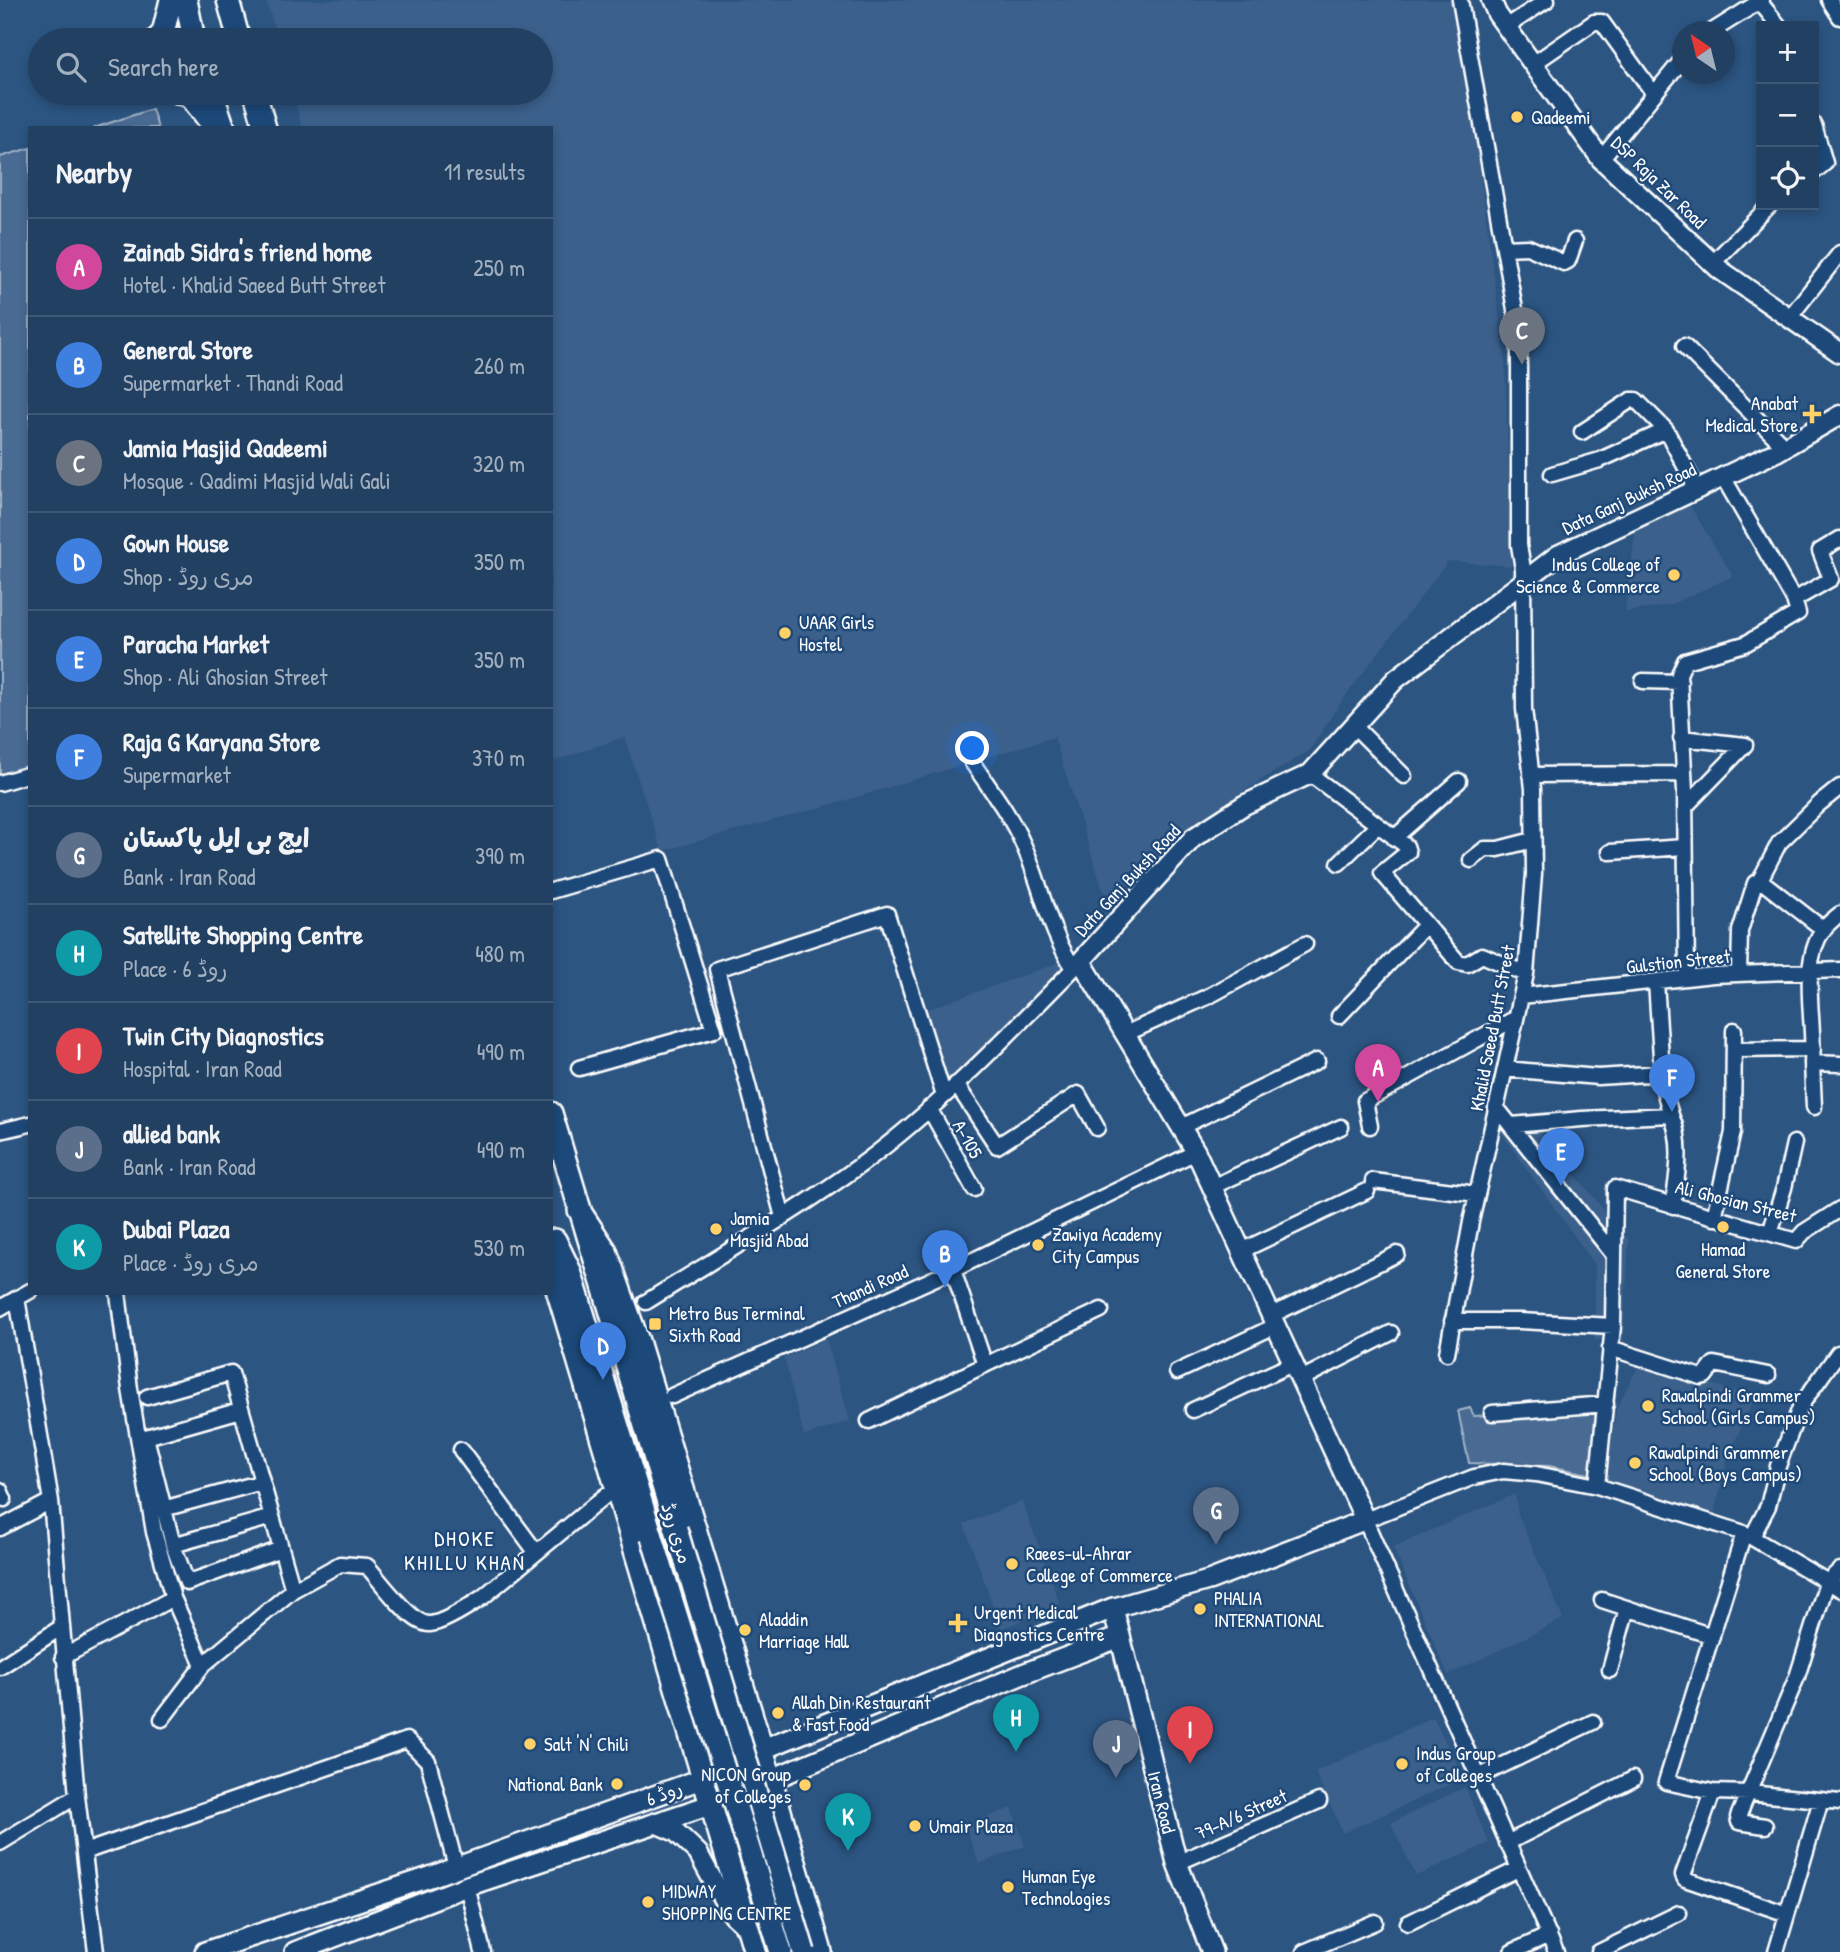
<!DOCTYPE html>
<html lang="en">
<head>
<meta charset="utf-8">
<style>
	body { margin:0; font-family:"Patrick Hand","Playpen Sans Arabic",sans-serif; background:#2d4b6b; color:#f1f3f6 }
	.controls { position:absolute; right:21px; top:21px; display:grid; overflow:hidden; border-radius:0px; box-shadow:0 4px 10px #0003 }
	.controls button { width:63px; height:63px; display:grid; place-items:center; padding:0; border:0; border-bottom:2px solid #3e5977; background:#214062; color:#f1f3f6; font:35px sans-serif }
	.compass { position:absolute; left:1672px; top:21px; width:63px; height:63px; border-radius:50%; background:#214062; box-shadow:0 4px 10px #0003; rotate:325deg }
	.you { position:absolute; left:973px; top:749px; width:24px; height:24px; margin:-18px; border:5px solid #fff; border-radius:50%; background:#1a73e8; box-shadow:0 0 0 10px #1a73e833 }
	.badge { display:grid; place-items:center; width:46px; height:46px; border-radius:50%; background:#8bbbb9; color:#fff; font-size:23px; font-weight:700 }
	.pin { position:absolute; translate:-50% -58px; filter:drop-shadow(0 2px 4px #0008) }
	.pin::after { content:''; position:absolute; top:37px; width:24px; height:21px; background:inherit; clip-path:polygon(0 0,100% 0,50% 100%) }
	.list { margin:0; padding:0; list-style:none }
	h2 { display:flex; justify-content:space-between; align-items:center; height:91px; margin:0; padding:0 28px; font-size:30px }
	h2 small { font-size:23px; font-weight:400; color:#a2afbe }
	.list li { display:grid; grid-template-columns:46px 1fr auto; gap:21px; align-items:center; box-sizing:border-box; height:98px; padding:0 28px; border-top:2px solid #3e5977 }
	.list b { display:block; font-size:26px; white-space:nowrap }
	.list p { margin:0; font-size:23px; white-space:nowrap; color:#a2afbe }
	.list em { font-size:23px; font-style:normal; color:#a2afbe }
	.icon { flex:none; width:38px; height:38px; fill:none; stroke:currentColor; stroke-width:2; stroke-linecap:round; stroke-linejoin:round }
	.map { position:relative; flex:none; width:1840px; height:1952px; overflow:hidden }
	.search { position:absolute; background:#214062; box-shadow:0 4px 10px #0003; left:28px; top:28px; width:525px; height:77px; display:flex; align-items:center; gap:18px; box-sizing:border-box; padding:0 24px; border-radius:38px; color:#a2afbe; font-size:26px }
	.panel { position:absolute; background:#214062; box-shadow:0 4px 10px #0003; left:28px; top:126px; width:525px; height:1169px; border-radius:0px }
	.map>svg:first-child { display:block }
	.built { fill:#3b618b }
	.green { fill:#486b92; stroke:#a4b5c8; stroke-width:2 }
	.lines { fill:none; stroke-linecap:round; stroke-linejoin:round }
	.minor-casing { stroke:#fff; stroke-width:19 }
	.tertiary-casing { stroke:#fff; stroke-width:23 }
	.secondary-casing { stroke:#fff; stroke-width:24 }
	.primary-casing { stroke:#fff; stroke-width:26 }
	.minor { stroke:#1f4a7a; stroke-width:14 }
	.tertiary { stroke:#1f4a7a; stroke-width:18 }
	.secondary { stroke:#1f4a7a; stroke-width:19 }
	.primary { stroke:#1f4a7a; stroke-width:21 }
	.primary-bridge-casing { stroke:#fff; stroke-width:26; stroke-linecap:butt }
	.primary-bridge { stroke:#1f4a7a; stroke-width:21 }
	.poi-dot { fill:#ffd166; stroke:#1f4a7a; stroke-width:2.5 }
	.labels { text-anchor:middle; stroke-width:5; stroke-linejoin:round; paint-order:stroke }
	.poi-label { font-size:19px; fill:#fff; stroke:#1f4a7a; text-anchor:start }
	.street-label { font-size:19px; fill:#fff; stroke:#1f4a7a }
	.neighbourhood-label { font-size:21px; letter-spacing:2px; fill:#fff; stroke:#1f4a7a }
</style>
</head>
<body>
<div class="map">
<svg width="1840" height="1952" viewBox="0 0 1840 1952">
	<rect width="100%" height="100%" fill="#2c5582"/>
	<filter id="ink" filterUnits="userSpaceOnUse"><feTurbulence type="fractalNoise" baseFrequency=".0143" numOctaves="2"/><feDisplacementMap in="SourceGraphic" scale="14" xChannelSelector="R" yChannelSelector="G"/><feConvolveMatrix kernelMatrix="1 2 1 2 8 2 1 2 1" color-interpolation-filters="sRGB"/></filter>
	<g filter="url(#ink)">
		<path class="built" d="M 266,0 L 1457,0 L 1505,360 L 1511,566 L 1448,561 L 1338,706 L 1310,750 L 1226,802 L 1132,883 L 1105,897 L 1054,737 L 840,802 L 662,851 L 624,737 L 551,762 L 551,128 L 302,128 L 293,93 L 541,93 L 541,40 L 278,40 Z
			M 1687,501 L 1733,576 L 1667,606 L 1625,612 L 1636,527 Z
			M 1064,961 L 1065,968 L 1029,1007 L 947,1085 L 925,1010 Z
			M 1525,1114 L 1629,1240 L 1623,1341 L 1595,1340 L 1595,1265 L 1500,1131 Z
			M 826,1339 L 850,1421 L 804,1436 L 784,1358 Z
			M 1640,1363 L 1755,1397 L 1728,1457 L 1714,1514 L 1604,1482 L 1617,1407 Z
			M 1515,1494 L 1518,1514 L 1563,1619 L 1448,1675 L 1393,1547 Z
			M 1022,1501 L 1060,1604 L 1001,1629 L 964,1524 Z
			M 1433,1717 L 1464,1778 L 1343,1833 L 1315,1772 Z
			M 1465,1787 L 1489,1843 L 1416,1876 L 1391,1823 Z
			M 1012,1808 L 1025,1846 L 979,1864 L 965,1825 Z"/>
		<path class="green" d="M 152,109 L 158,128 L 94,128 Z
			M 30,148 L 30,772 L 0,781 L 0,157 Z
			M 1470,1408 L 1474,1416 L 1597,1408 L 1594,1475 L 1549,1466 L 1469,1463 L 1458,1411 Z"/>
		<g class="lines">
			<defs>
				<path id="minor" d="M 1829,0 L 1840,17
					M 1759,1 L 1779,26
					M 1506,27 L 1547,0
					M 1711,32 L 1762,0
					M 1533,64 L 1594,22 L 1602,22 L 1654,94
					M 1814,125 L 1825,163 L 1814,172
					M 1601,159 L 1682,60
					M 1504,248 L 1528,247 L 1564,263 L 1568,261 L 1575,241
					M 1713,263 L 1770,205
					M 1789,318 L 1840,253
					M 1684,346 L 1785,447
					M 1582,432 L 1631,400 L 1636,400 L 1666,430 L 1697,489
					M 1552,474 L 1600,460 L 1666,430
					M 1723,477 L 1794,600
					M 1643,681 L 1680,682
					M 1354,726 L 1404,776
					M 1681,738 L 1745,745 L 1685,807
					M 972,762 C 990,789 1010,814 1023,844 C 1042,885 1048,931 1074,968
					M 1310,774 L 1406,846 L 1408,852 L 1382,873 L 1458,962 L 1467,964 L 1482,955 L 1526,974
					M 1531,775 L 1683,774
					M 0,783 L 30,774
					M 1394,838 L 1459,781
					M 1610,852 L 1685,847
					M 1471,860 L 1485,849 L 1498,849 L 1533,840
					M 1339,863 L 1377,826
					M 1760,880 L 1823,929
					M 551,891 L 661,859 L 714,1030 L 579,1068
					M 1840,914 C 1835,918 1828,923 1824,929 C 1798,963 1816,1023 1812,1063 L 1840,1064
					M 1739,974 L 1740,931 L 1755,883 L 1760,880 L 1779,843 L 1819,804 L 1840,787
					M 1687,978 L 1685,791 L 1679,674 L 1685,661 L 1745,644 L 1798,613 L 1794,600 L 1831,579 L 1820,551 L 1840,539
					M 1656,982 L 1663,1087 L 1671,1115
					M 1521,996 L 1713,975 L 1840,970
					M 1339,1016 L 1425,926
					M 1125,1034 L 1209,996 L 1305,944
					M 1736,1050 L 1813,1049
					M 1812,1063 L 1814,1107
					M 1505,1069 L 1598,1077 L 1662,1073
					M 956,1084 L 997,1146 L 1078,1094 L 1097,1128
					M 1496,1107 L 1613,1254
					M 929,1108 L 974,1189
					M 1512,1125 L 1582,1119 L 1671,1115 C 1684,1144 1677,1175 1673,1206
					M 1370,1126 L 1365,1101 L 1516,1018
					M 1181,1127 L 1317,1061
					M 0,1131 L 30,1124
					M 1373,1181 L 1477,1194
					M 1212,1187 L 1341,1127
					M 783,1217 L 717,969 L 887,914 L 944,1096
					M 1714,1218 L 1733,1132 L 1734,1030
					M 1770,1233 L 1784,1188 L 1794,1143
					M 1241,1251 L 1367,1191
					M 953,1270 L 985,1365 L 1101,1310
					M 118,1293 L 130,1389 L 154,1532 L 173,1598 L 203,1665 L 293,1590 L 231,1373 L 147,1397
					M 17,1298 L 51,1501 L 77,1796 L 96,1952
					M 646,1302 C 718,1257 793,1214 862,1164 C 942,1105 1012,1031 1081,961
					M 0,1308 L 30,1291
					M 1270,1316 L 1397,1254
					M 1452,1321 L 1520,1321 L 1613,1326
					M 1610,1348 L 1701,1377 L 1705,1376 L 1714,1364 L 1768,1375
					M 1447,1353 L 1471,1222 L 1526,974 L 1534,874 L 1533,789 L 1524,709 L 1523,569 L 1519,545 L 1519,332 L 1460,0
					M 1177,1372 L 1275,1326
					M 1299,1380 L 1391,1333
					M 672,1396 L 953,1270 L 1196,1152
					M 241,1410 L 146,1437 L 173,1545 L 187,1583 L 281,1549
					M 1193,1410 L 1292,1364
					M 1492,1413 L 1606,1404
					M 869,1421 L 985,1365
					M 461,1450 L 536,1552
					M 1597,1486 L 1613,1326 L 1615,1188 L 1796,1241 L 1804,1232 L 1840,1209
					M 0,1490 L 4,1499
					M 163,1509 L 262,1482
					M 0,1528 L 51,1501
					M 1744,1533 L 1666,1782 L 1713,1792 L 1749,1793 L 1840,1802
					M 1752,1537 L 1768,1506 L 1778,1466 L 1801,1405 L 1838,1353
					M 173,1545 L 272,1517
					M 293,1590 L 340,1564 L 367,1566 C 379,1579 412,1626 430,1624 C 444,1623 471,1605 483,1597 L 605,1496
					M 1602,1600 L 1712,1636
					M 63,1657 L 173,1598
					M 0,1667 L 60,1628
					M 1610,1670 L 1627,1608
					M 162,1719 L 203,1665
					M 1478,1777 L 1593,1722
					M 1713,1792 L 1683,1875 L 1685,1879 L 1787,1914
					M 1765,1826 L 1739,1822 L 1738,1817 L 1797,1677 L 1827,1582 L 1840,1570
					M 0,1843 L 77,1796
					M 1507,1843 L 1633,1779
					M 84,1852 L 407,1740 L 428,1761 L 456,1867
					M 1177,1863 L 1319,1801
					M 467,1886 L 483,1952
					M 1408,1923 L 1518,1869
					M 1304,1952 L 1375,1922
					M 1512,1952 L 1549,1935
					M 1556,1952 L 1365,1520 L 1474,1477 L 1503,1471 L 1536,1474 L 1597,1486 L 1744,1533 L 1840,1589
					M 1599,1952 L 1679,1913
					M 1776,1952 L 1821,1800"/>
				<path id="tertiary" d="M 1491,0 L 1497,14 L 1601,159 L 1719,269 L 1840,353
					M 1113,1608 L 1210,1580 L 1365,1520 L 1196,1152 L 1081,961 L 1193,838 L 1244,805 L 1310,774 L 1396,679 L 1558,555 L 1778,451 L 1840,415
					M 655,1823 L 676,1832 L 698,1853 L 725,1903 L 733,1915 L 747,1928"/>
				<path id="secondary" d="M 205,1952 L 430,1877 L 704,1778 L 773,1745 L 1113,1608 L 1177,1863 L 1212,1952
					M 295,1952 L 467,1886 L 710,1805 L 1023,1674 L 1120,1637"/>
				<path id="primary" d="M 186,0 L 194,40
					M 228,0 L 239,40
					M 156,40 L 163,33 L 171,0
					M 180,93 L 190,96 L 215,128
					M 212,93 L 224,128
					M 255,93 L 265,128
					M 551,1113 L 676,1529
					M 579,1210 L 606,1251 L 638,1341 L 762,1749 L 821,1952
					M 555,1240 L 570,1271 L 652,1537
					M 551,1242 L 554,1279 L 755,1952"/>
			</defs>
			<use href="#minor" class="minor-casing"/>
			<use href="#tertiary" class="tertiary-casing"/>
			<use href="#secondary" class="secondary-casing"/>
			<use href="#primary" class="primary-casing"/>
			<use href="#minor" class="minor"/>
			<use href="#tertiary" class="tertiary"/>
			<use href="#secondary" class="secondary"/>
			<use href="#primary" class="primary"/>
			<defs>
				<path id="primary-bridge" d="M 676,1529 L 804,1952
					M 652,1537 L 781,1952"/>
			</defs>
			<use href="#primary-bridge" class="primary-bridge-casing"/>
			<use href="#primary-bridge" class="primary-bridge"/>
		</g>
	</g>
	<g class="poi-dot">
		<circle cx="1517" cy="117" r="7"/>
		<path d="M1808.5 403.5h7v7h7v7h-7v7h-7v-7h-7v-7h7z"/>
		<circle cx="1674" cy="575" r="7"/>
		<circle cx="785" cy="633" r="7"/>
		<circle cx="1723" cy="1227" r="7"/>
		<circle cx="716" cy="1229" r="7"/>
		<circle cx="1038" cy="1245" r="7"/>
		<rect x="648" y="1317" width="14" height="14" rx="3.5"/>
		<circle cx="1648" cy="1406" r="7"/>
		<circle cx="1635" cy="1463" r="7"/>
		<circle cx="1012" cy="1564" r="7"/>
		<circle cx="1200" cy="1609" r="7"/>
		<path d="M954.5 1612.5h7v7h7v7h-7v7h-7v-7h-7v-7h7z"/>
		<circle cx="745" cy="1630" r="7"/>
		<circle cx="778" cy="1713" r="7"/>
		<circle cx="530" cy="1744" r="7"/>
		<circle cx="1402" cy="1764" r="7"/>
		<circle cx="617" cy="1784" r="7"/>
		<circle cx="805" cy="1785" r="7"/>
		<circle cx="915" cy="1826" r="7"/>
		<circle cx="1008" cy="1887" r="7"/>
		<circle cx="648" cy="1902" r="7"/>
	</g>
	<g class="labels">
		<g class="poi-label">
			<text x="1531" y="124">Qadeemi</text>
			<text x="1798" y="410" text-anchor="end">Anabat<tspan x="1798" dy="22">Medical Store</tspan></text>
			<text x="1660" y="571" text-anchor="end">Indus College of<tspan x="1660" dy="22">Science &amp; Commerce</tspan></text>
			<text x="799" y="629">UAAR Girls<tspan x="799" dy="22">Hostel</tspan></text>
			<text x="730" y="1225">Jamia<tspan x="730" dy="22">Masjid Abad</tspan></text>
			<text x="1052" y="1241">Zawiya Academy<tspan x="1052" dy="22">City Campus</tspan></text>
			<text x="1723" y="1256" text-anchor="middle">Hamad<tspan x="1723" dy="22">General Store</tspan></text>
			<text x="669" y="1320">Metro Bus Terminal<tspan x="669" dy="22">Sixth Road</tspan></text>
			<text x="1662" y="1402">Rawalpindi Grammer<tspan x="1662" dy="22">School (Girls Campus)</tspan></text>
			<text x="1649" y="1459">Rawalpindi Grammer<tspan x="1649" dy="22">School (Boys Campus)</tspan></text>
			<text x="1026" y="1560">Raees-ul-Ahrar<tspan x="1026" dy="22">College of Commerce</tspan></text>
			<text x="1214" y="1605">PHALIA<tspan x="1214" dy="22">INTERNATIONAL</tspan></text>
			<text x="974" y="1619">Urgent Medical<tspan x="974" dy="22">Diagnostics Centre</tspan></text>
			<text x="759" y="1626">Aladdin<tspan x="759" dy="22">Marriage Hall</tspan></text>
			<text x="792" y="1709">Allah Din Restaurant<tspan x="792" dy="22">&amp; Fast Food</tspan></text>
			<text x="544" y="1751">Salt 'N' Chili</text>
			<text x="1416" y="1760">Indus Group<tspan x="1416" dy="22">of Colleges</tspan></text>
			<text x="791" y="1781" text-anchor="end">NICON Group<tspan x="791" dy="22">of Colleges</tspan></text>
			<text x="603" y="1791" text-anchor="end">National Bank</text>
			<text x="929" y="1833">Umair Plaza</text>
			<text x="1022" y="1883">Human Eye<tspan x="1022" dy="22">Technologies</tspan></text>
			<text x="662" y="1898">MIDWAY<tspan x="662" dy="22">SHOPPING CENTRE</tspan></text>
		</g>
		<g class="street-label">
			<text transform="translate(1659 182) rotate(44)" y="7">DSP Raja Zar Road</text>
			<text transform="translate(1629 498) rotate(-25)" y="7">Data Ganj Buksh Road</text>
			<text transform="translate(1127 880) rotate(-47)" y="7">Data Ganj Buksh Road</text>
			<text transform="translate(1678 961) rotate(-6)" y="7">Gulstion Street</text>
			<text transform="translate(1492 1028) rotate(-79)" y="7">Khalid Saeed Butt Street</text>
			<text transform="translate(968 1139) rotate(61)" y="7">A-105</text>
			<text transform="translate(1736 1201) rotate(14)" y="7">Ali Ghosian Street</text>
			<text transform="translate(870 1286) rotate(-24)" y="7">Thandi Road</text>
			<text transform="translate(677 1533) rotate(73)" y="7">مری روڈ</text>
			<text transform="translate(664 1793) rotate(-21)" y="7">روڈ 6</text>
			<text transform="translate(1162 1802) rotate(76)" y="7">Iran Road</text>
			<text transform="translate(1241 1814) rotate(-24)" y="7">79-A/6 Street</text>
		</g>
		<g class="neighbourhood-label">
			<text x="465" y="1546">DHOKE<tspan x="465" dy="24">KHILLU KHAN</tspan></text>
		</g>
	</g>
</svg>
<div class="controls">
<button>+</button>
<button>−</button>
<button><svg class="icon" aria-label="locate" viewBox="0 0 24 24"><circle cx="12" cy="12" r="6"/><path d="M12 2v4M12 18v4M2 12h4M18 12h4"/></svg></button>
</div>
<svg class="compass" viewBox="-18 -18 36 36"><path d="M0-13l5 13h-10z" fill="#e53935"/><path d="M0 13l5-13h-10z" fill="#a2afbe"/></svg>
<div class="you"></div>
<div class="pin badge" style="left:1378px;top:1102px;background:#d1479c">A</div>
<div class="pin badge" style="left:945px;top:1288px;background:#3f7fe0">B</div>
<div class="pin badge" style="left:1522px;top:365px;background:#6b7280">C</div>
<div class="pin badge" style="left:603px;top:1380px;background:#3f7fe0">D</div>
<div class="pin badge" style="left:1561px;top:1186px;background:#3f7fe0">E</div>
<div class="pin badge" style="left:1672px;top:1112px;background:#3f7fe0">F</div>
<div class="pin badge" style="left:1216px;top:1545px;background:#5c6f8a">G</div>
<div class="pin badge" style="left:1016px;top:1752px;background:#0f9aa8">H</div>
<div class="pin badge" style="left:1190px;top:1764px;background:#e0444e">I</div>
<div class="pin badge" style="left:1116px;top:1778px;background:#5c6f8a">J</div>
<div class="pin badge" style="left:848px;top:1851px;background:#0f9aa8">K</div>
<div class="search"><svg class="icon" aria-label="search" viewBox="0 0 24 24"><circle cx="10" cy="10" r="6"/><path d="M15 15l6 6"/></svg>Search here</div>
<section class="panel">
<h2>Nearby<small>11 results</small></h2>
<ul class="list">
<li><span class="badge" style="background:#d1479c">A</span><div><b>Zainab Sidra's friend home</b><p>Hotel · Khalid Saeed Butt Street</p></div><em>250 m</em></li>
<li><span class="badge" style="background:#3f7fe0">B</span><div><b>General Store</b><p>Supermarket · Thandi Road</p></div><em>260 m</em></li>
<li><span class="badge" style="background:#6b7280">C</span><div><b>Jamia Masjid Qadeemi</b><p>Mosque · Qadimi Masjid Wali Gali</p></div><em>320 m</em></li>
<li><span class="badge" style="background:#3f7fe0">D</span><div><b>Gown House</b><p>Shop · مری روڈ</p></div><em>350 m</em></li>
<li><span class="badge" style="background:#3f7fe0">E</span><div><b>Paracha Market</b><p>Shop · Ali Ghosian Street</p></div><em>350 m</em></li>
<li><span class="badge" style="background:#3f7fe0">F</span><div><b>Raja G Karyana Store</b><p>Supermarket</p></div><em>370 m</em></li>
<li><span class="badge" style="background:#5c6f8a">G</span><div><b>ایچ بی ایل پاکستان</b><p>Bank · Iran Road</p></div><em>390 m</em></li>
<li><span class="badge" style="background:#0f9aa8">H</span><div><b>Satellite Shopping Centre</b><p>Place · روڈ 6</p></div><em>480 m</em></li>
<li><span class="badge" style="background:#e0444e">I</span><div><b>Twin City Diagnostics</b><p>Hospital · Iran Road</p></div><em>490 m</em></li>
<li><span class="badge" style="background:#5c6f8a">J</span><div><b>allied bank</b><p>Bank · Iran Road</p></div><em>490 m</em></li>
<li><span class="badge" style="background:#0f9aa8">K</span><div><b>Dubai Plaza</b><p>Place · مری روڈ</p></div><em>530 m</em></li>
</ul>
</section>
</div>
</body>
</html>
